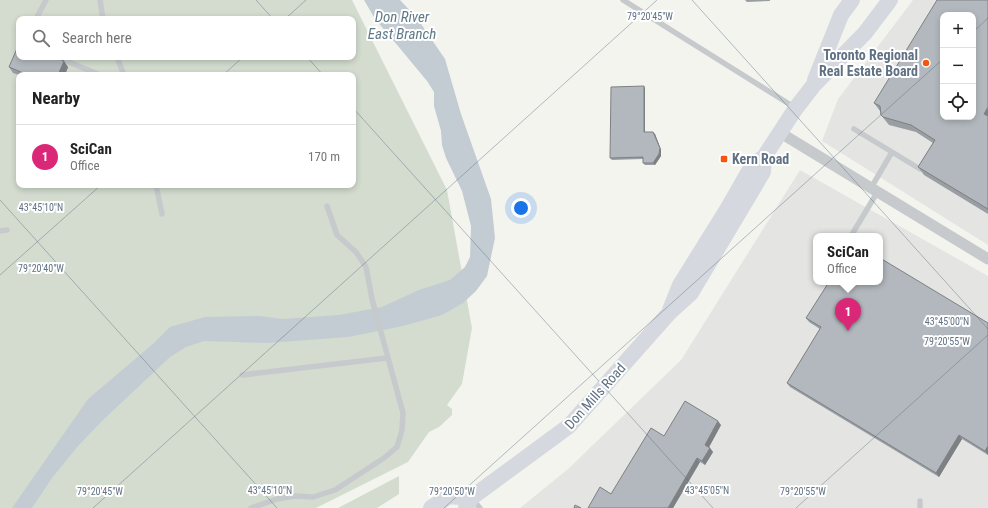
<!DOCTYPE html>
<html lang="en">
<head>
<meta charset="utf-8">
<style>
	body { margin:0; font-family:"Roboto Condensed",sans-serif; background:#f6f6f6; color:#222 }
	.controls { position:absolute; right:12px; top:12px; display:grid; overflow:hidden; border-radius:8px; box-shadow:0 2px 6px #0003 }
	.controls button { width:36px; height:36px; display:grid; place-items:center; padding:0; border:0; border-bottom:1px solid #e0e0e0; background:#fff; color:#222; font:20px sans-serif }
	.you { position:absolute; left:521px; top:208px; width:14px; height:14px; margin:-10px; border:3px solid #fff; border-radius:50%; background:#1a73e8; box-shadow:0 0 0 6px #1a73e833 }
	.badge { display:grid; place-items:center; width:26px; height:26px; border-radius:50%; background:#db2777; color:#fff; font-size:13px; font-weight:700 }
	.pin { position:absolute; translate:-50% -33px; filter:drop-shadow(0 1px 2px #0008) }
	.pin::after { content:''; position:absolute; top:21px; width:14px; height:12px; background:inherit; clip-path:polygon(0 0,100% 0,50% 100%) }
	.popup { position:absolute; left:813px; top:233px; width:70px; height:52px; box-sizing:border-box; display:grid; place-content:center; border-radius:8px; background:#fff; filter:drop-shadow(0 1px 3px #0005); font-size:13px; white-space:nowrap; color:#767676 }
	.popup b { font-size:15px; color:#222 }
	.popup::after { content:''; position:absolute; left:50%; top:100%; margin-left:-8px; border:8px solid transparent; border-top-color:#fff }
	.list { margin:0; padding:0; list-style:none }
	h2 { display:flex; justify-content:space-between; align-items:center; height:52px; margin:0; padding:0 16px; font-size:17px }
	h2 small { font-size:13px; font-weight:400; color:#767676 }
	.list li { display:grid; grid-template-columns:26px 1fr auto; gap:12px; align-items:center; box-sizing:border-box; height:64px; padding:0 16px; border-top:1px solid #e0e0e0 }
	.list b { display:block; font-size:15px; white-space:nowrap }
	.list p { margin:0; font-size:13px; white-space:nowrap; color:#767676 }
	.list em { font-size:13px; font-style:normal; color:#767676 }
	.icon { flex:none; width:22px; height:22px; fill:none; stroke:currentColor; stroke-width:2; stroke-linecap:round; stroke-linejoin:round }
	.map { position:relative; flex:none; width:988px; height:508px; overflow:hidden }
	.search { position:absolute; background:#fff; box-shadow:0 2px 6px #0003; left:16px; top:16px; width:340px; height:44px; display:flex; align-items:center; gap:10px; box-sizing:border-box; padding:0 14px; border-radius:8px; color:#767676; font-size:15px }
	.panel { position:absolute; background:#fff; box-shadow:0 2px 6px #0003; left:16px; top:72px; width:340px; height:116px; border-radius:8px }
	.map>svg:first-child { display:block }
	.built { fill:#e4e5e3; fill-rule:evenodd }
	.green { fill:#d3dccf; fill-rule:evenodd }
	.water { fill:#c3ccd2 }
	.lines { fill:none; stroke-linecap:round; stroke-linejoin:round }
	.lane { stroke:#c7cacd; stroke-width:5.5 }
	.street { stroke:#c7cacd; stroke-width:11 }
	.secondary { stroke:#d5d9df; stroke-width:16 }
	.wall { fill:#999ea3 }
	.shaded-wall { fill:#7d8184 }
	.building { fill:#b2b8bd; stroke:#7d8184; fill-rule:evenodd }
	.ticks { fill:none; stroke:#607183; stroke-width:1; stroke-opacity:0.45 }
	.poi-dot { fill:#f4550f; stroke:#fff; stroke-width:1.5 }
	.labels { text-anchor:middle; stroke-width:4; stroke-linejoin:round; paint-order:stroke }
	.poi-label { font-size:14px; font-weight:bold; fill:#607183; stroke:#fff; text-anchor:end }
	.street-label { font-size:14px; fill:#607183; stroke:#fff }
	.water-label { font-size:15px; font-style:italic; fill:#5f7a88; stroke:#fff }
	.ticks-label { font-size:10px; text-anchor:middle; fill:#607183; stroke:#fff; stroke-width:4; stroke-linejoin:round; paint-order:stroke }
</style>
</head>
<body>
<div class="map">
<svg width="988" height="508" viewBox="0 0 988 508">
	<rect width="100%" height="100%" fill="#f4f4ef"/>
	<path class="built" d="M 913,0 L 988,0 L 988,245 L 822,141 L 838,99 ZM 943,15 L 973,15 L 973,117 L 943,117 Z
		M 800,170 L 988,276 L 988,508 L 520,508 L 568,469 L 681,360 ZM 816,236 L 880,236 L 880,282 L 816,282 Z"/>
	<path class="green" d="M 0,0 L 352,0 L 447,190 L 472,328 L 462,384 L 447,405 L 452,409 L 452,415 L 439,427 L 429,432 L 408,462 L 316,508 L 0,508 ZM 19,19 L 353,19 L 353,57 L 19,57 ZM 19,75 L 353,75 L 353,185 L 19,185 Z
		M 399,476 L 399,494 L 377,508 L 338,508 Z"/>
	<path class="water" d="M 364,0 L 400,0 L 417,18 L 445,59 L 461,114 L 491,199 L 495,238 L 487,276 L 476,291 L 463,303 L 442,315 L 403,326 L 348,337 L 267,343 L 204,341 L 186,347 L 170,357 L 103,420 L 78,446 L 52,478 L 32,508 L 12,508 L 88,399 L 154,343 L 170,327 L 205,317 L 260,316 L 282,319 L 339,315 L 382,307 L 419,290 L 450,280 L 465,267 L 470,257 L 471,226 L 462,191 L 446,158 L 442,145 L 441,131 L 434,106 L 434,92 L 427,81 L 398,46 L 375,19 Z"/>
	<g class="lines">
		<path class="lane" d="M 100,0 L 103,19
			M 623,0 L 794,107
			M 36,19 L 46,0
			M 57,57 L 100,75
			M 117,57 L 124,75
			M 854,129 L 892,152 L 871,188
			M 892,152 L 920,169
			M 156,185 L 162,214
			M 0,231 L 7,230
			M 851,236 L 878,191
			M 242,375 L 387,358
			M 472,499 L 480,508
			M 251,508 L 277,499 L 295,496 L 313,497 L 335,490 L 384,458 L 397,447 L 402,430 L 403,413 L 372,299 L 366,267 L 356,252 L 337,235 L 327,206
			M 920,508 L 920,501"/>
		<path class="street" d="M 779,132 L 988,259"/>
		<path class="secondary" d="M 815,80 L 841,15 L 852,0
			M 670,310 L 680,285 L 728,208 L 752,166 L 764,157 L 796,108 L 813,86 L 865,33 L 890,0
			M 431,508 L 449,496 L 471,498
			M 466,508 L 471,498 L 569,426 L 670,312 L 691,293 L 763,172 L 764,157"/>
	</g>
	<path class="wall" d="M 745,0 L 770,0 L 770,1 L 747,2 Z
		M 988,0 L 988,214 L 924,175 L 918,167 L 933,143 L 916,132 L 889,125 L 881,115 L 880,111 L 874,103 Z
		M 9,67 L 68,67 L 65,75 L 19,75 L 13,73 Z
		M 645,88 L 645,132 L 655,134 L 661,150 L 661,156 L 655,165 L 645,165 L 643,163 L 643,159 L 612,160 L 610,158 Z
		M 806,318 L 988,323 L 988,455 L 962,439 L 939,477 L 790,387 L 787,383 L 820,329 L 809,322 Z
		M 721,425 L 709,447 L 713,452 L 705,465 L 700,462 L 673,508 L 588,508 L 611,494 L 664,436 Z"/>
	<path class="shaded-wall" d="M 64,61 L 68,67 L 65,75 L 58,75 Z
		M 644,86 L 645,88 L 645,134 L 644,132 Z
		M 988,107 L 988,120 L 984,114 Z
		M 653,132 L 655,134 L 661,150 L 661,156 L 655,165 L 653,163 Z
		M 718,421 L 721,425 L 708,449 L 705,445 Z
		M 959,435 L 962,439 L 939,477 L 936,473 Z
		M 988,446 L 988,455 L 985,451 Z
		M 710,448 L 713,452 L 705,465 L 702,461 Z
		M 697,458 L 700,462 L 673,508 L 668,508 Z"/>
	<path class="building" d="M 937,0 L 988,0 L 988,107 L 984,114 L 988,116 L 988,209 L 918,167 L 935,140 L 911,125 L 883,117 L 881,115 L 880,106 L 874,103 ZM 943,15 L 973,15 L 973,117 L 943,117 Z
		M 19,44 L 19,57 L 55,57 L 64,61 L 58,75 L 28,75 L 9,67 Z
		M 644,86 L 644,132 L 653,132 L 660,148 L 659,154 L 653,163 L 643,163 L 643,157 L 610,158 L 611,87 Z
		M 880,258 L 988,323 L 988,446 L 985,451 L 959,435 L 936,473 L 787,383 L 821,327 L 806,318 L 829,282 L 880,282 Z
		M 685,401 L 718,421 L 705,445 L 710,448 L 702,461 L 697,458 L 668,508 L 588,508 L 600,487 L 611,494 L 651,428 L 664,436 Z
		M 575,505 L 581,508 L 574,508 Z"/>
	<path class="ticks" d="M 256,0 L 273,19M 692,0 L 988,329M 285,19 L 306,0M 973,32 L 988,18M 307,57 L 323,75M 223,75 L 243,57M 353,108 L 713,508M 0,200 L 277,508M 0,275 L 101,185M 93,508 L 657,0M 444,508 L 943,59M 796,508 L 988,335"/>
	<g class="poi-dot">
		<circle cx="926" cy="63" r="4"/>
		<rect x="720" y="155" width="8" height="8" rx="2"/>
	</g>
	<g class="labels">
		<g class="poi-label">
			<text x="918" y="60">Toronto Regional<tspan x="918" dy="16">Real Estate Board</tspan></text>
			<text x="732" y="164" text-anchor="start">Kern Road</text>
		</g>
		<g class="street-label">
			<text transform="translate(595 396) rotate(-48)" y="5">Don Mills Road</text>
		</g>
		<g class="water-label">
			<text x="402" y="22">Don River<tspan x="402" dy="17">East Branch</tspan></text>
		</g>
	</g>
	<g class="ticks-label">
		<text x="650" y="20">79°20'45"W</text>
		<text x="41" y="211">43°45'10"N</text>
		<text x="41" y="272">79°20'40"W</text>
		<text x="947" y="325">43°45'00"N</text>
		<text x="947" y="345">79°20'55"W</text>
		<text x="270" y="494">43°45'10"N</text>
		<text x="707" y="494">43°45'05"N</text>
		<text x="100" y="495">79°20'45"W</text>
		<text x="452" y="495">79°20'50"W</text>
		<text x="803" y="495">79°20'55"W</text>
	</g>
</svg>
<div class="controls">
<button>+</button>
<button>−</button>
<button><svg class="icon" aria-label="locate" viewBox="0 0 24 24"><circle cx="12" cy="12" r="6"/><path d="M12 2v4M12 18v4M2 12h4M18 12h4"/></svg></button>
</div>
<div class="you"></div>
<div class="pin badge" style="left:848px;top:331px">1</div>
<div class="popup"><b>SciCan</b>Office</div>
<div class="search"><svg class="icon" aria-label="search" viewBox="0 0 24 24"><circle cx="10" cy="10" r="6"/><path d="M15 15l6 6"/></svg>Search here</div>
<section class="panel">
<h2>Nearby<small></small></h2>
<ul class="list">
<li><span class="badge">1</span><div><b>SciCan</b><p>Office</p></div><em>170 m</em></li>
</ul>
</section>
</div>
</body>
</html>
